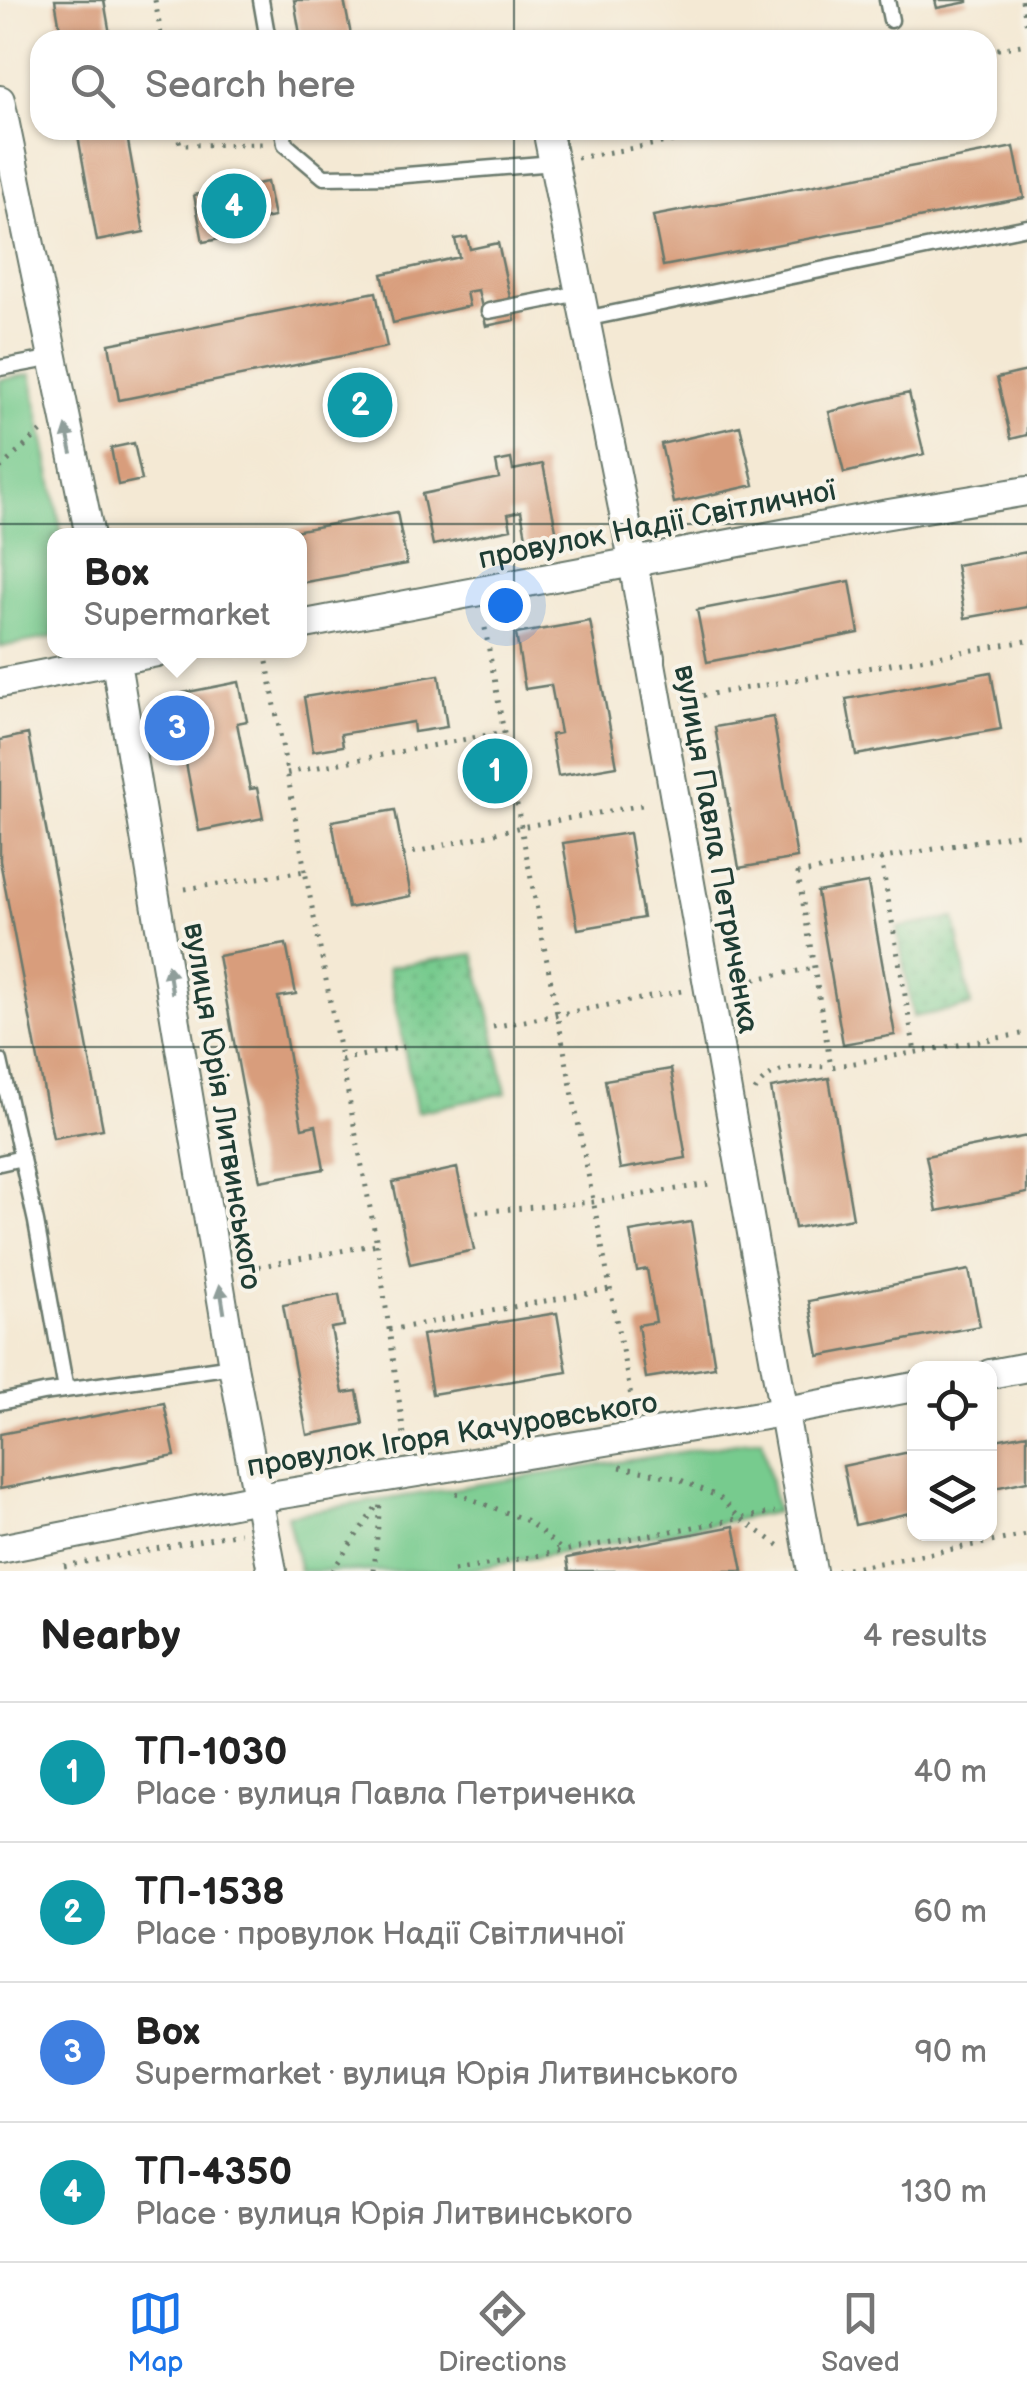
<!DOCTYPE html>
<html lang="en">
<head>
<meta charset="utf-8">
<style>
	body { margin:0; font-family:"Balsamiq Sans",sans-serif; background:#f6f6f6; color:#222 }
	.controls { position:absolute; right:30px; bottom:30px; display:grid; overflow:hidden; border-radius:20px; box-shadow:0 2px 8px #0004 }
	.controls button { width:90px; height:90px; display:grid; place-items:center; padding:0; border:0; border-bottom:2px solid #e0e0e0; background:#fff; color:#222; font:50px sans-serif }
	.you { position:absolute; left:505px; top:605px; width:35px; height:35px; margin:-25px; border:8px solid #fff; border-radius:50%; background:#1a73e8; box-shadow:0 0 0 15px #1a73e833 }
	.badge { display:grid; place-items:center; width:65px; height:65px; border-radius:50%; background:#1a73e8; color:#fff; font-size:32px; font-weight:700 }
	.pin { position:absolute; translate:-50% -50%; border:5px solid #fff; box-shadow:0 2px 10px #0006 }
	.popup { position:absolute; left:47px; top:528px; width:260px; height:130px; box-sizing:border-box; display:grid; place-content:center; border-radius:20px; background:#fff; filter:drop-shadow(0 2px 8px #0005); font-size:32px; white-space:nowrap; color:#767676 }
	.popup b { font-size:38px; color:#222 }
	.popup::after { content:''; position:absolute; left:50%; top:100%; margin-left:-20px; border:20px solid transparent; border-top-color:#fff }
	.list { margin:0; padding:0; list-style:none }
	h2 { display:flex; justify-content:space-between; align-items:center; height:130px; margin:0; padding:0 40px; font-size:42px }
	h2 small { font-size:32px; font-weight:400; color:#767676 }
	.list li { display:grid; grid-template-columns:65px 1fr auto; gap:30px; align-items:center; box-sizing:border-box; height:140px; padding:0 40px; border-top:2px solid #e0e0e0 }
	.list b { display:block; font-size:38px; white-space:nowrap }
	.list p { margin:0; font-size:32px; white-space:nowrap; color:#767676 }
	.list em { font-size:32px; font-style:normal; color:#767676 }
	.icon { flex:none; width:55px; height:55px; fill:none; stroke:currentColor; stroke-width:2; stroke-linecap:round; stroke-linejoin:round }
	.map { position:relative; flex:none; width:1027px; height:1571px; overflow:hidden }
	.search { position:absolute; background:#fff; box-shadow:0 2px 8px #0004; left:30px; right:30px; top:30px; height:110px; display:flex; align-items:center; gap:25px; box-sizing:border-box; padding:0 35px; border-radius:30px; color:#767676; font-size:38px }
	.sheet { height:690px; background:#fff }
	nav { display:flex; justify-content:space-around; align-items:center; box-sizing:border-box; height:140px; border-top:2px solid #e0e0e0; background:#fff; font-size:28px; color:#767676 }
	nav a { display:grid; justify-items:center; gap:5px }
	nav .on { color:#1a73e8 }
	.map>svg:first-child { display:block }
	.grass { fill:#77cb8e; stroke:#4b8461; stroke-width:2.5 }
	.park { fill:url(#park-dots); stroke:#4b8461; stroke-width:2.5 }
	.building { fill:#d89d7b }
	.lines { fill:none; stroke-linecap:round; stroke-linejoin:round }
	.service-casing { stroke:#6a796c; stroke-width:19 }
	.minor-casing { stroke:#6a796c; stroke-width:32 }
	.path { stroke:#6a796c; stroke-width:5; stroke-dasharray:2.5 8; stroke-linecap:butt }
	.service { stroke:#fff; stroke-width:14 }
	.minor { stroke:#fff; stroke-width:28 }
	.oneway { fill:#8f9e9a }
	.grid { fill:none; stroke:#1f3d34; stroke-width:2.5; stroke-opacity:0.55 }
	.labels { text-anchor:middle; stroke-width:8; stroke-linejoin:round; paint-order:stroke }
	.street-label { font-size:30px; fill:#1f3d34; stroke:#f7f3e8 }
</style>
</head>
<body>
<div class="map">
<svg width="1027" height="1571" viewBox="0 0 1027 1571">
	<defs>
		<pattern id="park-dots" width="8" height="8" patternUnits="userSpaceOnUse" patternTransform="scale(2.5)"><rect width="8" height="8" fill="#77cb8e"/><path d="M2 2h.1M6 6h.1" fill="none" stroke="#61a675" stroke-width="1.8" stroke-linecap="round"/></pattern>
	</defs>
	<rect width="100%" height="100%" fill="#f7f3e8"/>
	<filter id="ink" filterUnits="userSpaceOnUse"><feTurbulence type="fractalNoise" baseFrequency=".01" numOctaves="2"/><feDisplacementMap in="SourceGraphic" scale="20" xChannelSelector="R" yChannelSelector="G"/><feConvolveMatrix kernelMatrix="1 2 1 2 8 2 1 2 1" color-interpolation-filters="sRGB"/></filter>
	<filter id="wash" filterUnits="userSpaceOnUse"><feTurbulence type="fractalNoise" baseFrequency=".0048" numOctaves="4" result="noise"/><feDisplacementMap in="SourceGraphic" scale="40" xChannelSelector="R" yChannelSelector="G"/><feGaussianBlur stdDeviation="2.25" result="paint"/><feColorMatrix in="noise" values="0 0 0 0 0 0 0 0 0 0 0 0 0 0 0 0 0 1.4 0 .05"/><feComposite in="paint" operator="in"/></filter>
	<g filter="url(#wash)">
		<rect width="100%" height="100%" fill="#f4e9d4"/>
		<path class="grass" d="M 31,374 L 62,535 L 54,536 L 54,637 L 0,647 L 0,380 Z
			M 762,1439 L 777,1512 L 463,1571 L 300,1571 L 287,1515 Z"/>
		<path class="park" d="M 955,918 L 971,1006 L 913,1017 L 897,928 Z
			M 474,954 L 493,1027 L 506,1093 L 417,1112 L 388,967 Z"/>
		<g id="blocks">
			<path class="building" d="M 55,0 L 104,0 L 111,40 L 62,40 Z
				M 294,0 L 344,0 L 352,40 L 301,40 Z
				M 935,0 L 968,0 L 968,2 L 937,8 Z
				M 77,130 L 126,130 L 144,232 L 97,241 Z
				M 1014,147 L 1024,198 L 663,266 L 653,216 Z
				M 267,182 L 274,217 L 252,221 L 254,233 L 203,242 L 194,195 Z
				M 467,237 L 470,249 L 498,243 L 515,320 L 486,326 L 478,290 L 466,292 L 469,306 L 393,323 L 382,274 L 459,257 L 455,239 Z
				M 376,292 L 387,347 L 119,400 L 109,344 Z
				M 1027,371 L 1027,435 L 1011,439 L 997,378 Z
				M 371,392 L 375,413 L 348,418 L 344,397 Z
				M 909,393 L 924,454 L 844,473 L 829,412 Z
				M 740,426 L 754,485 L 674,503 L 661,444 Z
				M 134,443 L 142,480 L 118,485 L 111,448 Z
				M 511,459 L 513,470 L 543,464 L 559,545 L 529,551 L 521,511 L 508,514 L 511,529 L 433,545 L 422,494 L 499,478 L 496,462 Z
				M 397,512 L 407,564 L 300,583 L 300,536 L 278,536 L 278,534 Z
				M 1027,552 L 1027,607 L 965,618 L 956,565 Z
				M 850,581 L 859,633 L 707,662 L 697,610 Z
				M 590,621 L 617,766 L 558,776 L 551,735 L 560,733 L 551,685 L 525,689 L 516,634 Z
				M 991,672 L 1001,729 L 856,755 L 846,699 Z
				M 439,675 L 447,727 L 414,732 L 413,722 L 341,734 L 343,746 L 313,751 L 304,697 Z
				M 239,682 L 247,721 L 237,723 L 250,789 L 257,788 L 263,818 L 199,831 L 173,695 Z
				M 773,717 L 797,858 L 739,868 L 715,727 Z
				M 28,734 L 103,1129 L 53,1138 L 0,861 L 0,740 Z
				M 506,757 L 511,781 L 484,785 L 480,762 Z
				M 395,810 L 411,896 L 348,908 L 332,821 Z
				M 629,833 L 643,918 L 578,929 L 563,843 Z
				M 868,883 L 895,1035 L 843,1044 L 817,892 Z
				M 286,944 L 296,994 L 278,997 L 302,1128 L 316,1125 L 324,1169 L 260,1181 L 218,956 Z
				M 671,1069 L 686,1158 L 620,1169 L 605,1080 Z
				M 829,1078 L 853,1218 L 795,1228 L 771,1088 Z
				M 1027,1136 L 1027,1193 L 937,1211 L 926,1156 Z
				M 457,1168 L 474,1250 L 410,1264 L 393,1182 Z
				M 691,1222 L 715,1367 L 646,1378 L 638,1325 L 656,1322 L 647,1269 L 637,1271 L 630,1232 Z
				M 969,1270 L 980,1326 L 819,1356 L 809,1301 Z
				M 339,1295 L 344,1326 L 331,1328 L 343,1393 L 357,1391 L 363,1424 L 307,1435 L 283,1305 Z
				M 557,1313 L 567,1372 L 432,1394 L 422,1335 Z
				M 164,1403 L 175,1456 L 0,1489 L 0,1434 Z
				M 1027,1434 L 1027,1481 L 990,1489 L 990,1441 Z
				M 914,1451 L 914,1512 L 855,1525 L 843,1466 Z
				M 734,1526 L 743,1571 L 569,1571 L 567,1558 Z"/>
		</g>
	</g>
	<g filter="url(#ink)">
		<use href="#blocks" fill-opacity="0" stroke="#6a796c" stroke-width="2.5"/>
		<g class="lines">
			<defs>
				<path id="service" d="M 261,0 L 268,40
					M 887,0 L 891,20
					M 283,130 L 285,144 L 324,177 L 394,176 L 554,163
					M 489,311 L 580,293
					M 585,319 L 1027,227
					M 0,368 L 54,358
					M 0,1061 L 36,1222 L 66,1390
					M 0,1163 L 22,1158
					M 0,1402 L 43,1393 L 233,1366"/>
				<path id="minor" d="M 0,100 L 90,536
					M 549,139 L 627,528 L 812,1571
					M 300,625 L 883,515 L 1027,491
					M 114,650 L 233,1366 L 272,1571
					M 0,683 L 167,650
					M 990,1374 L 1027,1367
					M 0,1549 L 258,1498 L 759,1416 L 914,1387"/>
			</defs>
			<use href="#service" class="service-casing"/>
			<use href="#minor" class="minor-casing"/>
			<path class="path" d="M 155,0 L 162,40
				M 1022,0 L 1027,26
				M 987,51 L 1027,44
				M 177,130 L 180,145 L 266,144
				M 577,158 L 735,130
				M 0,468 L 44,429
				M 485,628 L 521,827 L 634,1412
				M 267,662 L 305,871
				M 682,699 L 1027,641
				M 287,773 L 504,732
				M 1027,832 L 798,874 L 831,1067 L 1027,1033
				M 403,855 L 521,827 L 648,804
				M 881,859 L 915,1052
				M 185,889 L 305,871 L 377,1244 L 241,1270
				M 734,983 L 814,968
				M 493,1027 L 682,991
				M 341,1060 L 404,1047
				M 755,1091 C 770,1065 804,1066 830,1067
				M 466,1213 L 593,1202 L 716,1183
				M 377,1244 L 406,1449
				M 389,1330 L 610,1289
				M 620,1467 L 676,1478 L 719,1497 L 740,1518 L 781,1547
				M 456,1493 L 528,1521 L 562,1550
				M 64,1566 L 240,1533
				M 332,1571 L 378,1504
				M 374,1571 L 380,1503
				M 454,1571 L 775,1512
				M 837,1571 L 1027,1535"/>
			<use href="#service" class="service"/>
			<use href="#minor" class="minor"/>
		</g>
		<defs><path id="oneway-solid" d="M-6-.8H1V-3.2L6.5 0L1 3.2V.8H-6Z" transform="scale(2.5)"/></defs>
		<g class="oneway">
			<use href="#oneway-solid" transform="translate(69 440) rotate(-102)"/>
			<use href="#oneway-solid" transform="translate(170 979) rotate(-99)"/>
			<use href="#oneway-solid" transform="translate(222 1299) rotate(-99)"/>
		</g>
	</g>
	<path class="grid" d="M 514,0 L 514,40M 514,130 L 514,1571M 0,524 L 1027,524M 0,1047 L 1027,1047"/>
	<g class="labels">
		<g class="street-label">
			<text transform="translate(657 524) rotate(-11)" y="10">провулок Надії Світличної</text>
			<text transform="translate(717 849) rotate(80)" y="10">вулиця Павла Петриченка</text>
			<text transform="translate(223 1106) rotate(81)" y="10">вулиця Юрія Литвинського</text>
			<text transform="translate(452 1434) rotate(-9)" y="10">провулок Ігоря Качуровського</text>
		</g>
	</g>
</svg>
<div class="controls">
<button><svg class="icon" aria-label="locate" viewBox="0 0 24 24"><circle cx="12" cy="12" r="6"/><path d="M12 2v4M12 18v4M2 12h4M18 12h4"/></svg></button>
<button><svg class="icon" aria-label="layers" viewBox="0 0 24 24"><path d="M12 4l9 5-9 5-9-5zM3 14l9 5 9-5"/></svg></button>
</div>
<div class="you"></div>
<div class="pin badge" style="left:495px;top:771px;background:#0f9aa8">1</div>
<div class="pin badge" style="left:360px;top:405px;background:#0f9aa8">2</div>
<div class="pin badge" style="left:177px;top:728px;background:#3f7fe0">3</div>
<div class="popup"><b>Box</b>Supermarket</div>
<div class="pin badge" style="left:234px;top:206px;background:#0f9aa8">4</div>
<div class="search"><svg class="icon" aria-label="search" viewBox="0 0 24 24"><circle cx="10" cy="10" r="6"/><path d="M15 15l6 6"/></svg>Search here</div>
</div>
<section class="sheet">
<h2>Nearby<small>4 results</small></h2>
<ul class="list">
<li><span class="badge" style="background:#0f9aa8">1</span><div><b>ТП-1030</b><p>Place · вулиця Павла Петриченка</p></div><em>40 m</em></li>
<li><span class="badge" style="background:#0f9aa8">2</span><div><b>ТП-1538</b><p>Place · провулок Надії Світличної</p></div><em>60 m</em></li>
<li><span class="badge" style="background:#3f7fe0">3</span><div><b>Box</b><p>Supermarket · вулиця Юрія Литвинського</p></div><em>90 m</em></li>
<li><span class="badge" style="background:#0f9aa8">4</span><div><b>ТП-4350</b><p>Place · вулиця Юрія Литвинського</p></div><em>130 m</em></li>
</ul>
</section>
<nav>
<a class="on"><svg class="icon" aria-label="map" viewBox="0 0 24 24"><path d="M3 6l6-2 6 2 6-2v14l-6 2-6-2-6 2zM9 4v14M15 6v14"/></svg>Map</a>
<a><svg class="icon" aria-label="directions" viewBox="0 0 24 24"><path d="M12 3l9 9-9 9-9-9zM9 14v-3h6M13 9l2 2-2 2"/></svg>Directions</a>
<a><svg class="icon" aria-label="saved" viewBox="0 0 24 24"><path d="M7 4h10v16l-5-4-5 4z"/></svg>Saved</a>
</nav>
</body>
</html>
